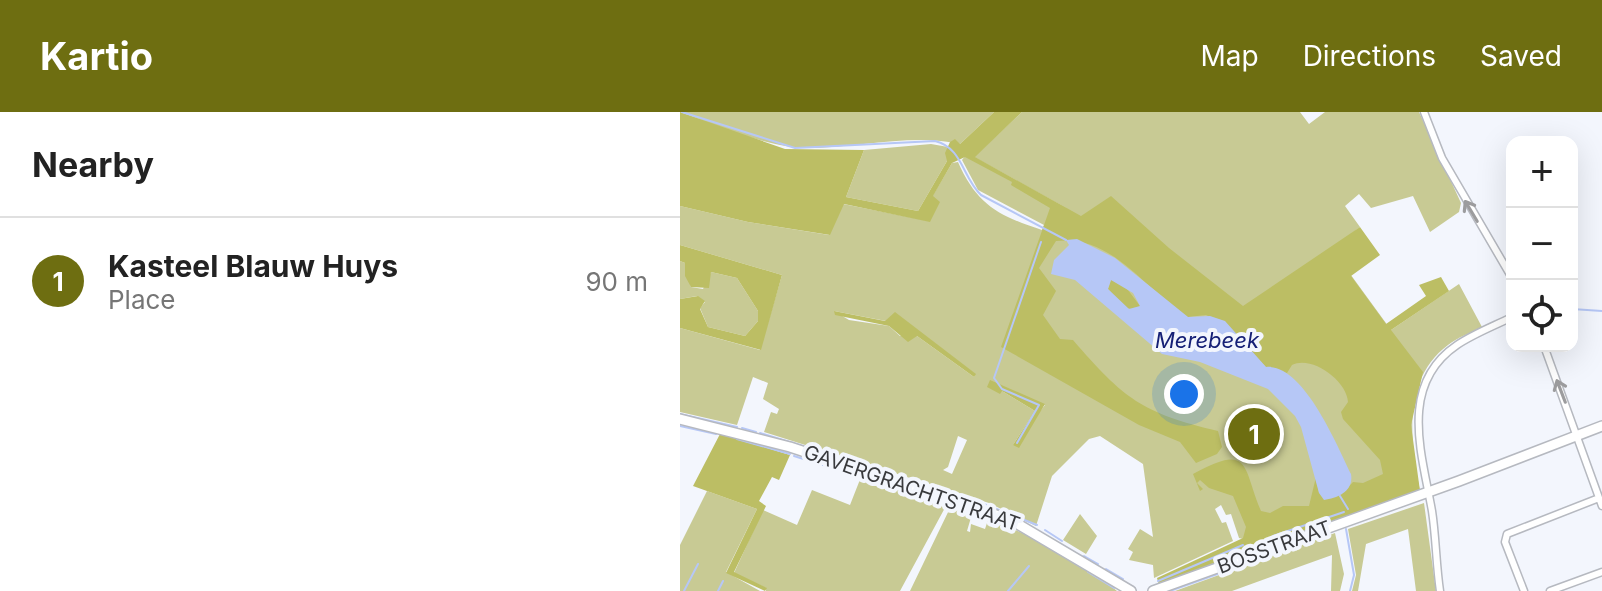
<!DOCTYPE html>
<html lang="en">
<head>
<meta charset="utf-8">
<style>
	body { margin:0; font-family:Inter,sans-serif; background:#f2f2f2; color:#222 }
	.controls { position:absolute; right:24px; top:24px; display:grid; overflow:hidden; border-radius:16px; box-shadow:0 8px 32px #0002 }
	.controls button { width:72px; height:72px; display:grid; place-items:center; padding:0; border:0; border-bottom:2px solid #e0e0e0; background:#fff; color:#222; font:40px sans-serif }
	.you { position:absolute; left:504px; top:282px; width:28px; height:28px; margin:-20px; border:6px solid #fff; border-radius:50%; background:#1a73e8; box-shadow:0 0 0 12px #1a73e833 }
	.badge { display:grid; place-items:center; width:52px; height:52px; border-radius:50%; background:#6e6e11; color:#fff; font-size:26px; font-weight:700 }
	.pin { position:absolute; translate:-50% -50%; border:4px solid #fff; box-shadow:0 2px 8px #0006 }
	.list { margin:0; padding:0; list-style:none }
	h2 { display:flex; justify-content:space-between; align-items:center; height:104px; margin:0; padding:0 32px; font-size:34px }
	h2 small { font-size:26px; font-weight:400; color:#767676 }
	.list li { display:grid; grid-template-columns:52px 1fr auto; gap:24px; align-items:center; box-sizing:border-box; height:128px; padding:0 32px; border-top:2px solid #e0e0e0 }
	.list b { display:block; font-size:30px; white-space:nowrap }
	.list p { margin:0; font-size:26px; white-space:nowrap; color:#767676 }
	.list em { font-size:26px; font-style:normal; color:#767676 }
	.icon { flex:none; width:44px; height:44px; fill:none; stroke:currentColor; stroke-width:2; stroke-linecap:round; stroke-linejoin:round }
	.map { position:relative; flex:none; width:922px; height:479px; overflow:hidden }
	header { display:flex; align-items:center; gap:48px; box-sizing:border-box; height:112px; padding:0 40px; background:#6e6e11; color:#fff }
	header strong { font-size:38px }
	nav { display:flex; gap:44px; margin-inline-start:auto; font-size:28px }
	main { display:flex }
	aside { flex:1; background:#fff }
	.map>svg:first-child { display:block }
	.green { fill:#c8ca94; fill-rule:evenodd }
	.forest { fill:#bcbe64 }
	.water { fill:#b6c7f6; fill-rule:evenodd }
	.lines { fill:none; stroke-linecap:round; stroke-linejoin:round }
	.stream { stroke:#b6c7f6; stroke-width:2 }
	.street-casing { stroke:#b6b9c0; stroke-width:9 }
	.secondary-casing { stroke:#b6b9c0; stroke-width:12 }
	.street { stroke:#fff; stroke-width:6 }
	.secondary { stroke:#fff; stroke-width:9 }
	.oneway { stroke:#9c9c9e }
	.labels { text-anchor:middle; stroke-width:8; stroke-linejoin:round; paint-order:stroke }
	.street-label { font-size:20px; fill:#393a3d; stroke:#f3f6fd }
	.water-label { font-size:22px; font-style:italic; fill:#162076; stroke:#f3f6fd }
</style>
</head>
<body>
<header>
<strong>Kartio</strong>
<nav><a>Map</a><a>Directions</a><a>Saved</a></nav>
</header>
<main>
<aside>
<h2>Nearby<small></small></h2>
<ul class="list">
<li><span class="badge">1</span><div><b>Kasteel Blauw Huys</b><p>Place</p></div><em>90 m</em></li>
</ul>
</aside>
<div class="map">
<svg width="922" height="479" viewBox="0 0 922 479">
	<rect width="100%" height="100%" fill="#f3f6fd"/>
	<path class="green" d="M 2,0 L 314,0 L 280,32 C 234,21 177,36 127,36 C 92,36 35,14 2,0 Z
		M 342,0 L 620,0 L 629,12 L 645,0 L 739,0 L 781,91 L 779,100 L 750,120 L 733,84 L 691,96 L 679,82 L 665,94 L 680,115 L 652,137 L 711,218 L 779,172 L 802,215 C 791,221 778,225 768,233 C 722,267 730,329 740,379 L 569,440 L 563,427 L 559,426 L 551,402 L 546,403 L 541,393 L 535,397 L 542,411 L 546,410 L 553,429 L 474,466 L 473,453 L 449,448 L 453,440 L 448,437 L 460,417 L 473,425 L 463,352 L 420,324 L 409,327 L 372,364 L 356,414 L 309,391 L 84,320 L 91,300 L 97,302 L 99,297 L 83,287 L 88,271 L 73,265 L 57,313 L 0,300 L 0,216 L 80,238 L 102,163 L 0,133 L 0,94 L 68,110 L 149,123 L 163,92 L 249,109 L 252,85 L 272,51 L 278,50 C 297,93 319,104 362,118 L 364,113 L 298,78 L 282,48 L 285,44 L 388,97 L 294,45 ZM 154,199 L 206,209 L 215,201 L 295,262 L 294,265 L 237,224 L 220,224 L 209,214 L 169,208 ZM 322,279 L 365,293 L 333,333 L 355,299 ZM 278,324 L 287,328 L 272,362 L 263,358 L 268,355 Z
		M 251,32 L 268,35 L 267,49 L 238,99 L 166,85 L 184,38 Z
		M 0,149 L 5,151 L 11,175 L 23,177 L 31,160 L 57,166 L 78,199 L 78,209 L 65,224 L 28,215 L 20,196 L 25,190 L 17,184 L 0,187 Z
		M 181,365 L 267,392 L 220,479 L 86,479 L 86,476 L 54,461 L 83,398 L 117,413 L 132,378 L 170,393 Z
		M 27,379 L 77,397 L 46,460 L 80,479 L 0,479 L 0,433 Z
		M 744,391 L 756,479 L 736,479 L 728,417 L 686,432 L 678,479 L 672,479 L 676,463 L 668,417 Z
		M 271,394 L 292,402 L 287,419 L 290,420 L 291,412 L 305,417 L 308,408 C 353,422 402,449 437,479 L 230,479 Z
		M 400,402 L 417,424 L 406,442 L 383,428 Z
		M 655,421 L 664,462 L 660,479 L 651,479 L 652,443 L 552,479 L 495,479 Z"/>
	<path class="forest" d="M 0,0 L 105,37 L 184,38 L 166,85 L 238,99 L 267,49 L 265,41 L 270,30 L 275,27 L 280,32 L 314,0 L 342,0 L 295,45 L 401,104 L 431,84 L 489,136 L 563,194 L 680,115 L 700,143 L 671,164 L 706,212 L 746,184 L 739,173 L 761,165 L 769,179 L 711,218 L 743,260 L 731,313 L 740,379 L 479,473 L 477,466 L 563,426 L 566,415 L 553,384 L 529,376 L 520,368 L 517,371 L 523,377 L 520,379 L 513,362 C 572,330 562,355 581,399 L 590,401 L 603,394 L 629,394 L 636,365 L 639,381 L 660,384 L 673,370 L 683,371 L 703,362 L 700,348 L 663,307 L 661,300 L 668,290 C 667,269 632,243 612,253 L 607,261 L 586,255 L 547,213 L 526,203 L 508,205 C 465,179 433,122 376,129 L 359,156 L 376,179 L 363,203 L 380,227 L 393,228 C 444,287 462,301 538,319 L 542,335 L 537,342 L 516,351 L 500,330 L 459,313 L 321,235 L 370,96 L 331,73 L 332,70 L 285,45 L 272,51 L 253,84 L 260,90 L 250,110 L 164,92 L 150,123 L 68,110 L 0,94 Z
		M 0,133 L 102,163 L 81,238 L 0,216 L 0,187 L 18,184 L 25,189 L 20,197 L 28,215 L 65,224 L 78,209 L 78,199 L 57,166 L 31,160 L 29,176 L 11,175 L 5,164 L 5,151 L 0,149 Z
		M 431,168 L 445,174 L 460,194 L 455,198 L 443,195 L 428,177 Z
		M 154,199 L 205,209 L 215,200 L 296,262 L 294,265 L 237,224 L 228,230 L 209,214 L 155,203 Z
		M 310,268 L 365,292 L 339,336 L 333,333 L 355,299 L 322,279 L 320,282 L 307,275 Z
		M 40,322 L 110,343 L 99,368 L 92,365 L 79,389 L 86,394 L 54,460 L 87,476 L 85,479 L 46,461 L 77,397 L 13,374 Z"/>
	<path class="water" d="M 397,127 L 435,146 L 508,205 L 530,204 L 545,209 L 586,255 C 623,251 657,333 671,362 C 674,379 658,386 644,388 L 639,381 L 621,315 L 615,304 L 588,277 L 520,250 L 482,242 L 395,168 L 371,162 L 374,148 L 389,133 L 386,128 ZM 431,168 L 453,181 L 460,194 L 449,197 L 428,177 Z"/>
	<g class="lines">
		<path class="stream" d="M 2,0 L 115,36 L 255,29 C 283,36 282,65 301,83 L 386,128
			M 892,197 L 922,199
			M 0,302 L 57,315
			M 0,314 L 36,322
			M 62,316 L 76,320
			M 80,321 L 139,339
			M 57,327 L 110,342
			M 337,331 L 359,293 L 322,277 L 314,266 L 361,130
			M 143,340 L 183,353
			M 114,344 L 136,351
			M 140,352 L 260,390
			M 187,355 L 234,370
			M 239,371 L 295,389
			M 660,384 L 668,397
			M 299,390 L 357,413
			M 309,406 L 334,415
			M 666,417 L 674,463 L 670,479
			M 365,418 L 382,429
			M 593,424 L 664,400
			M 404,444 L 418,452
			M 391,449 L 404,457
			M 564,452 L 653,419
			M 426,457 L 443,467
			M 408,460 L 434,476
			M 478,469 L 563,433
			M 4,479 L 18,452
			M 38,479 L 43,469
			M 328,479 L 349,454
			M 490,479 L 560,454"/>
		<defs>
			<path id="street" d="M 744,0 L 762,46 L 832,166
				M 864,234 L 922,394
				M 760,479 C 756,452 756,425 752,399 C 742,342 718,273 777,233 C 793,222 814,214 832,205
				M 844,479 L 825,430 L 827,422 L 919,386
				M 870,479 L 922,460"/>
			<path id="secondary" d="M 0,307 L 110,335 L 331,408 L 451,479
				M 473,479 L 779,369 L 922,314"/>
		</defs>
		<use href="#street" class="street-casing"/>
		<use href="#secondary" class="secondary-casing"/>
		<use href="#street" class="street"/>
		<use href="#secondary" class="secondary"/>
	</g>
	<defs><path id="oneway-shaft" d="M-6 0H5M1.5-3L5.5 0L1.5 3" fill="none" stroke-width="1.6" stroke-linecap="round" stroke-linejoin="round" transform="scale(2)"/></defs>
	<g class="oneway">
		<use href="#oneway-shaft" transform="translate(791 99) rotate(-121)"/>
		<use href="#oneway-shaft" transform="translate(881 279) rotate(-111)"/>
	</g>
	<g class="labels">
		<g class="street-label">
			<text transform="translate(232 376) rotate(19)" y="7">GAVERGRACHTSTRAAT</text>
			<text transform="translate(594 435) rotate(-20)" y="7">BOSSTRAAT</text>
		</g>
		<g class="water-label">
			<text x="527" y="236">Merebeek</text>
		</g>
	</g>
</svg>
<div class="controls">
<button>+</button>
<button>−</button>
<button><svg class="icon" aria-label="locate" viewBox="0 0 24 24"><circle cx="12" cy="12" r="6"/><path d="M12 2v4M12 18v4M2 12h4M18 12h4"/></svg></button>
</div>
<div class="you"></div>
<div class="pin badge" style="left:574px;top:322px">1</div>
</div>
</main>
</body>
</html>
